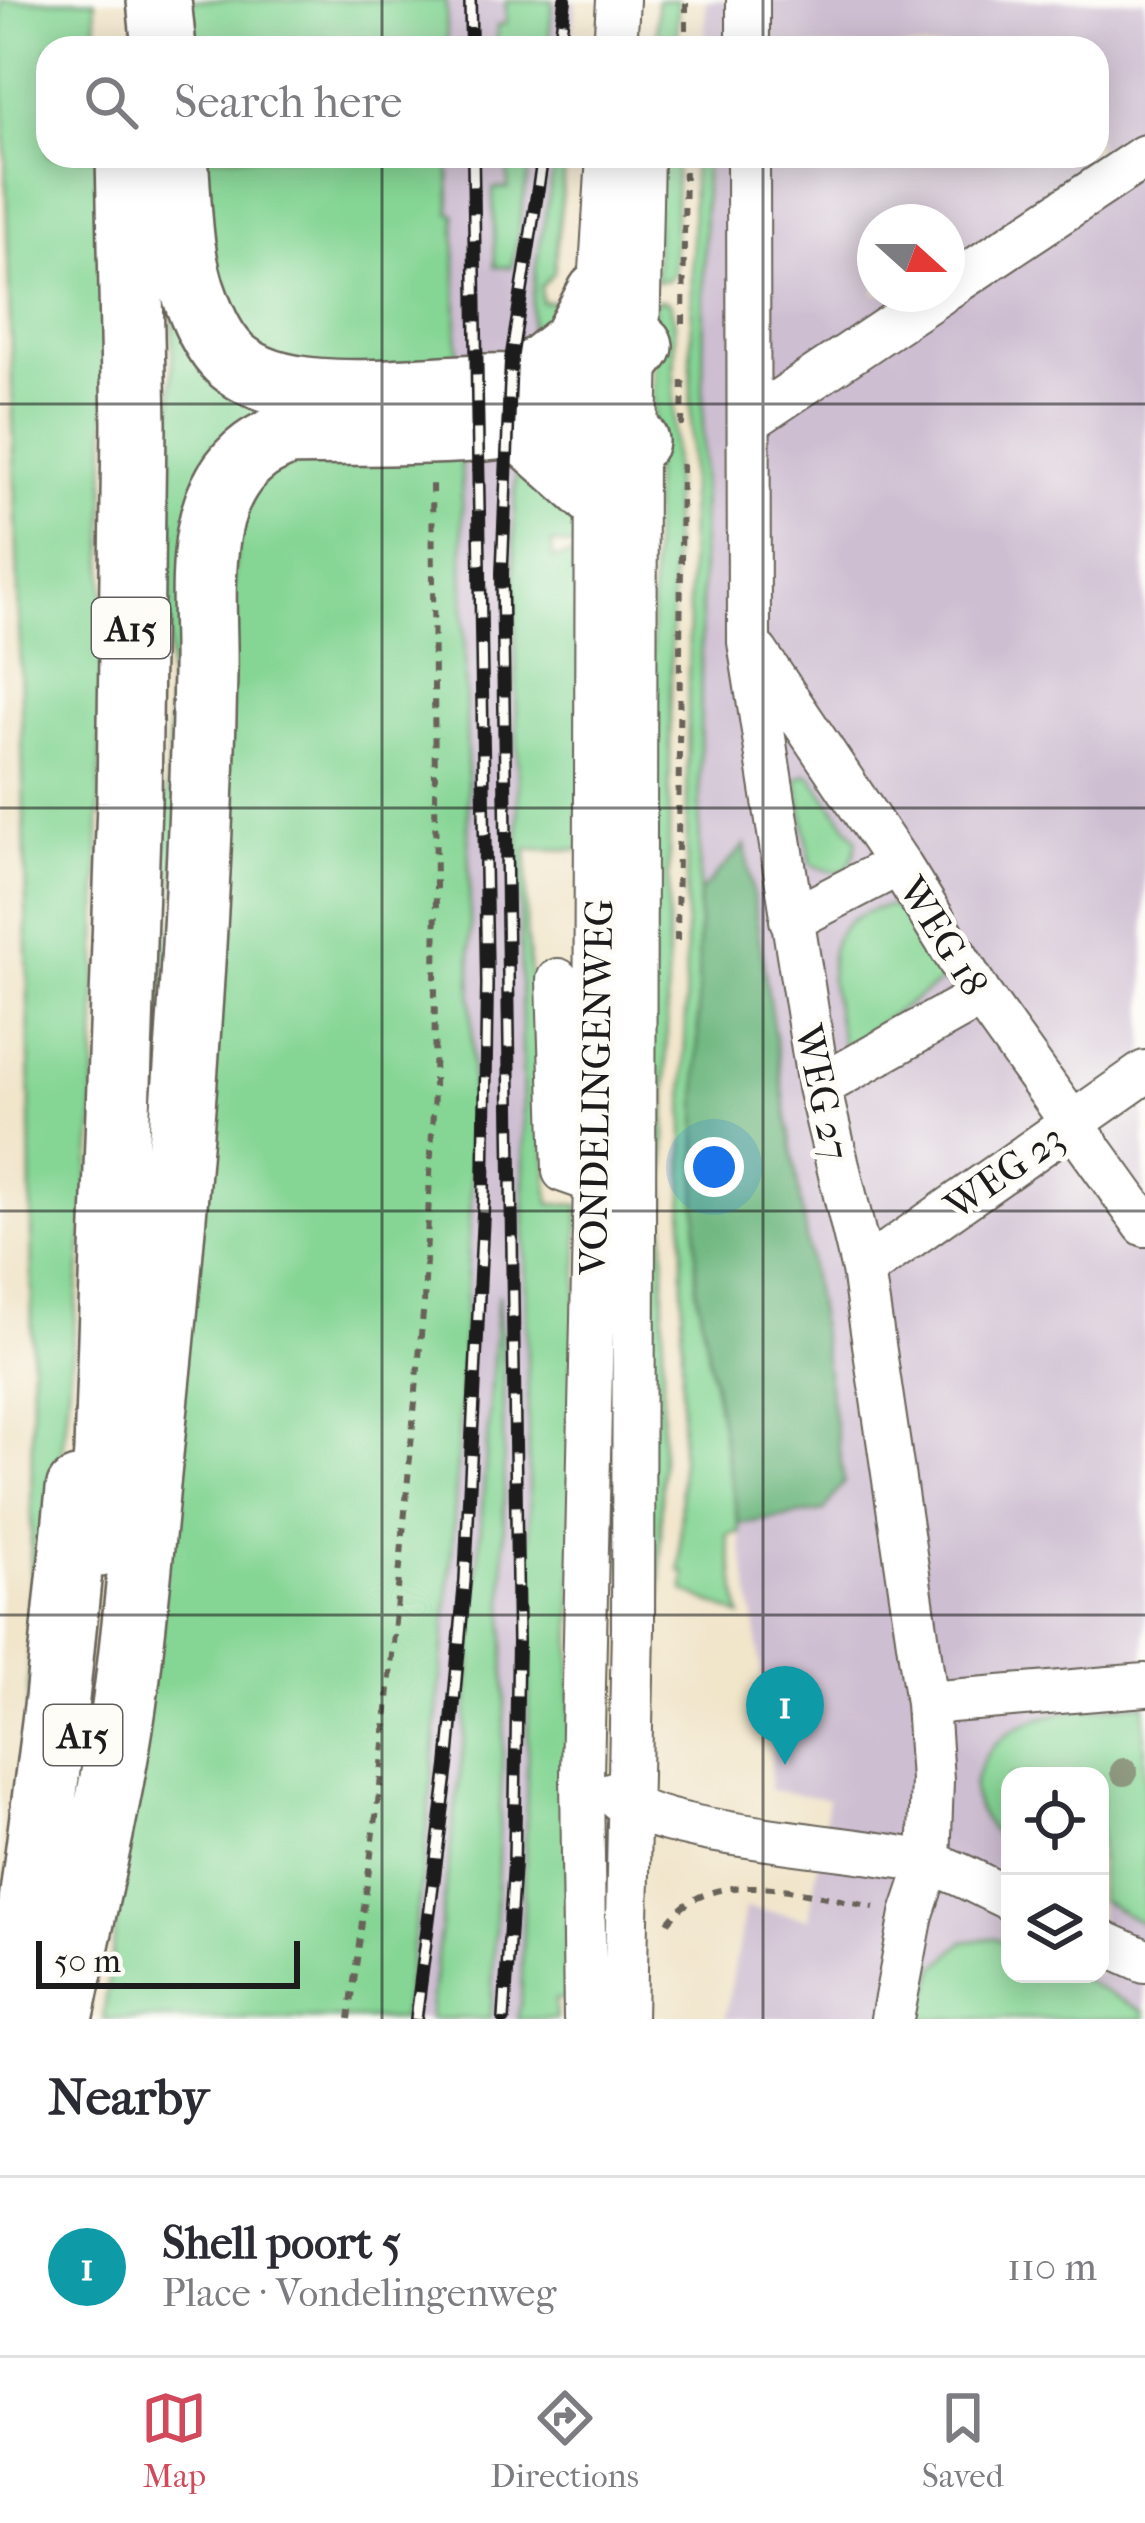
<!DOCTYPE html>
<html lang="en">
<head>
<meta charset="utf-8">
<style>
	body { margin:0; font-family:"IM FELL French Canon",serif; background:#f2f2f3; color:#2b2b33 }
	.controls { position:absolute; right:36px; bottom:36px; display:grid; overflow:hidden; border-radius:24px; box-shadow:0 6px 30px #0003 }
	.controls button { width:108px; height:108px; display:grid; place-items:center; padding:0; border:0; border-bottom:3px solid #e1e1e2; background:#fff; color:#2b2b33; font:60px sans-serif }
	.compass { position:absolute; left:857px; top:204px; width:108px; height:108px; border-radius:50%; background:#fff; box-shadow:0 6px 30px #0003; rotate:111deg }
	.scale { position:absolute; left:36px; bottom:30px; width:264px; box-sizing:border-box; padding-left:12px; border:6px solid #1c1c1c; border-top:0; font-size:33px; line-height:42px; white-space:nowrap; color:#1c1c1c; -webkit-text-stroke:9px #fdfcf7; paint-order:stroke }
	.you { position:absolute; left:714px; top:1167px; width:42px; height:42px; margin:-30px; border:9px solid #fff; border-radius:50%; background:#1a73e8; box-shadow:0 0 0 18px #1a73e833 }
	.badge { display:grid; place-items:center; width:78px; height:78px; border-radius:50%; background:#d1495b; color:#fff; font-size:39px; font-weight:700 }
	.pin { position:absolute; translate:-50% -99px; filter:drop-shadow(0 3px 6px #0008) }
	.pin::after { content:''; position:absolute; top:63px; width:42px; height:36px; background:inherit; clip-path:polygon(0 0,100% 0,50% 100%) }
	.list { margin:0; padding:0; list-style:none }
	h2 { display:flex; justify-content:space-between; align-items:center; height:156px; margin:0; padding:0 48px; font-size:51px }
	h2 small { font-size:39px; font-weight:400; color:#7c7c81 }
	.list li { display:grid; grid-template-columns:78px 1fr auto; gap:36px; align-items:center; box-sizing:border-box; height:180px; padding:0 48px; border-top:3px solid #e1e1e2 }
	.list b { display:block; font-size:45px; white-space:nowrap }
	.list p { margin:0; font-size:39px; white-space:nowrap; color:#7c7c81 }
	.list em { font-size:39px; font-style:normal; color:#7c7c81 }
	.icon { flex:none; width:66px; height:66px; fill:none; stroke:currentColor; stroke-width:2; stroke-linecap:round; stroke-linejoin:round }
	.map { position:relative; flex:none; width:1145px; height:2019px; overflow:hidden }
	.search { position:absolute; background:#fff; box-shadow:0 6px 30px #0003; left:36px; right:36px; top:36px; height:132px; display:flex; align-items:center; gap:30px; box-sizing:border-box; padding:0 42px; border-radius:36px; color:#7c7c81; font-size:45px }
	.sheet { height:336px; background:#fff }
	nav { display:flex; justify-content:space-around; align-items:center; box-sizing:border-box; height:168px; border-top:3px solid #e1e1e2; background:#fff; font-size:33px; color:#7c7c81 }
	nav a { display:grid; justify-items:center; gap:6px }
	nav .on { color:#d1495b }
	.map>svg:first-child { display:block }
	.industrial { fill:#cebed1; fill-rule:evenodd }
	.green { fill:#85d594; stroke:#507858; stroke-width:3 }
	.forest { fill:#6cb67e; stroke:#44694d; stroke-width:3 }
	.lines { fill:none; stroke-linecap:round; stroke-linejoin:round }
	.minor-casing { stroke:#676259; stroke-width:46 }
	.highway-casing { stroke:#676259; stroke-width:68 }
	.path { stroke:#676259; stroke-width:6; stroke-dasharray:9 9; stroke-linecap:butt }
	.minor { stroke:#fff; stroke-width:42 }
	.highway { stroke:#fff; stroke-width:63 }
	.rail-casing { stroke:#1c1c1c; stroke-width:14 }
	.rail { stroke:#fdfcf7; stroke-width:9; stroke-dasharray:27; stroke-linecap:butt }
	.tree { fill:#909a81 }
	.grid { fill:none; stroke:#1c1c1c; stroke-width:3; stroke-opacity:0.55 }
	.labels { text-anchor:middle; stroke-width:10; stroke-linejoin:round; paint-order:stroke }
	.shield { fill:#fdfcf7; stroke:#605f5e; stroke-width:3 }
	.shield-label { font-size:36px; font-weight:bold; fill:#1c1c1c }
	.street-label { font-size:39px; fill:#1c1c1c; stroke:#fdfcf7 }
</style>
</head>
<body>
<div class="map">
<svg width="1145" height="2019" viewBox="0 0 1145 2019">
	<rect width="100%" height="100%" fill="#fdfcf7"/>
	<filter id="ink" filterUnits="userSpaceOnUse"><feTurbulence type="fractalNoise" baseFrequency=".00833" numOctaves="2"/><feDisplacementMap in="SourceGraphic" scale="24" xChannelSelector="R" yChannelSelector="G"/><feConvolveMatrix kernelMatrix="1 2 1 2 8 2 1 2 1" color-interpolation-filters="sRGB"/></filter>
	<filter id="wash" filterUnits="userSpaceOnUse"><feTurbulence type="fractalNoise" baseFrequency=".004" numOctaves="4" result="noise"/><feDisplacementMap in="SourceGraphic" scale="48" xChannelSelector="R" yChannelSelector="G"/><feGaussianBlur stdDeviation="2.7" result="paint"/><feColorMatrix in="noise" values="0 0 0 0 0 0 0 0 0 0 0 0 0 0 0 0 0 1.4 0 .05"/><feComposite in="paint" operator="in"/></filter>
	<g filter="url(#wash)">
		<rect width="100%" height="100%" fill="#f1e5ca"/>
		<path class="industrial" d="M 446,0 L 507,0 L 507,25 L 498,25 L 508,48 L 447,48 Z
			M 553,0 L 576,0 L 572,48 L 548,48 Z
			M 706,0 L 1145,0 L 1145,2019 L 725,2019 L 745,1908 L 809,1918 L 828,1799 L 770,1790 L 771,1752 L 756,1629 L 696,1287 L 705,156 L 1097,156 L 1097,48 L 705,48 ZM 875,222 L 947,222 L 947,294 L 875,294 ZM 1010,1776 L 1100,1776 L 1100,1974 L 1010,1974 Z
			M 449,156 L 508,156 L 509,188 L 521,214 L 531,156 L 556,156 L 535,272 L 527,363 L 458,374 L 455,215 L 450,214 Z
			M 461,452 L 528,461 L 524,951 L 537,2019 L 402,2019 L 425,1857 L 453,1540 L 471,1203 L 472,1023 Z"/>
		<path class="green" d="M 1,0 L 95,0 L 97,48 L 48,48 L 48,156 L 101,156 L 108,340 L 94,1121 L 24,1851 C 46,1234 17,617 1,0 Z
			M 172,0 L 446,0 L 447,48 L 177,48 Z
			M 506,0 L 553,0 L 548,48 L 508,48 L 507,42 L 497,42 L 497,25 L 506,24 Z
			M 657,0 L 678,0 L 677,48 L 657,48 Z
			M 190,156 L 449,156 L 450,213 L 455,214 L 458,374 L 298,377 L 232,338 Z
			M 508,156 L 531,156 L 512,267 L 495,267 L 493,189 L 508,188 Z
			M 556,156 L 566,156 L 554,273 L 541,287 L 542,302 L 580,302 L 527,363 L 535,272 Z
			M 655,156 L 676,156 L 674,273 L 668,280 L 656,281 Z
			M 693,156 L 705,156 L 696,1287 L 740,1532 L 727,1535 L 741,1616 L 684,1591 L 685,1572 L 680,1571 Z
			M 173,299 L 293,404 L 213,462 L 153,1109 L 168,753 Z
			M 661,300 L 670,303 L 675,324 L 660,1618 L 645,1587 L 654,302 Z
			M 461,452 L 472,1023 L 471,1203 L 453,1540 L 425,1857 L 402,2019 L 103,2019 L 124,1865 L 221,675 L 243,494 L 278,464 Z
			M 516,459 L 576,511 L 584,548 L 552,543 L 553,559 L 584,553 L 587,850 L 527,849 L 526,928 L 550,1204 L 579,1205 L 566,2000 L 555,2000 L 556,2019 L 517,2019 L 521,2003 L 531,1614 L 514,540 Z
			M 806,774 L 811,776 L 857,840 C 851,875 843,878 811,864 L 797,779 Z
			M 890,906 L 905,913 L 948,977 L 843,1048 C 833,987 805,919 890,906 Z
			M 498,1294 L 503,1373 L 505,1705 L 491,2019 L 429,2019 L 466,1726 Z
			M 1145,1704 L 1145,1925 L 1100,1900 L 1100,1776 L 1010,1776 L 1010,1846 C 993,1835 976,1815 974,1794 C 972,1784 976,1778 980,1768 C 1004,1708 1090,1709 1145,1704 Z
			M 995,1938 L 1010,1944 L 1010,1974 L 1071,1974 L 1145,2012 L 1145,2019 L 920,2019 L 936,1968 L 963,1942 Z"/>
		<path class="forest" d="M 745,845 L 844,1482 L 824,1511 L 739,1524 L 696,1287 L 699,893 Z"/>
	</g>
	<g filter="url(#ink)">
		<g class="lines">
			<defs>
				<path id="minor" d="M 748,0 L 748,48
					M 615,48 L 618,0
					M 748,156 L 749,642 L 819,1087 L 863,1270 L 927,1703 L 932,1780 L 929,1863 L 912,1914 L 892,2019
					M 947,288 L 1145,156
					M 598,320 L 608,156
					M 749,421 L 939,294
					M 757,653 L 899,864 L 981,996 L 1145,1225
					M 791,920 L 899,864
					M 558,980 L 564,1171 L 595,1182 L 622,1182
					M 819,1087 L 981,996
					M 863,1270 L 1145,1072
					M 927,1703 L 1145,1685
					M 613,1793 C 643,1836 864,1846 925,1862 C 954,1869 983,1887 1010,1899
					M 1100,1941 L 1145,1961
					M 585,2019 L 582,1776 L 595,1182 L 597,388
					M 625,2019 L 633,1628 L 636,441 L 642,156"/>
				<path id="highway" d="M 159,0 L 164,48
					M 176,156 C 180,204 179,256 197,302 C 204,321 214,343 229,358 C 296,422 465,372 554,390 C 567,393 588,393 599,401 C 613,410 625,429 636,441
					M 521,383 L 573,342 L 599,294
					M 519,427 L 595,494
					M 99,1545 L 106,1451 L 129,802 L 134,424 L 128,156
					M 16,2019 L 57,1699 L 78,1490
					M 61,2019 C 82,1916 109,1811 124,1707 C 136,1620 143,1532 152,1444 C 179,1189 200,930 205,673 C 207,602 189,499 255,451 C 264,444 277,439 287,434 C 361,431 535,441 592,402 C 611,389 626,364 641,346"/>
			</defs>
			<use href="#minor" class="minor-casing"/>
			<use href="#highway" class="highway-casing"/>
			<path class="path" d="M 686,48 L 686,0
				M 683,324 L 685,156
				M 682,426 L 683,373
				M 677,941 L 682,463
				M 668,1922 C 715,1861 811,1896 874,1907
				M 349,2019 L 380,1787 L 424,1302 L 434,1091 L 436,887 L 432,481"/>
			<use href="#minor" class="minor"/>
			<use href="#highway" class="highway"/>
			<defs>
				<path id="rail" d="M 470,0 L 471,48
					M 559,48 L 565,0
					M 416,2019 L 448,1766 L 465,1581 L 484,1193 L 487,984 L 473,156
					M 504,2019 L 514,1863 L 518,1641 L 502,573 L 511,360 L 543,156"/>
			</defs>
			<use href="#rail" class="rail-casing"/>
			<use href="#rail" class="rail"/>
		</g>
		<circle class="tree" cx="1124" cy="1772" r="14"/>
	</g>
	<path class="grid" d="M 382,0 L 382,48M 763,0 L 763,48M 382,156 L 382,2019M 763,156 L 763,2019M 0,404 L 1145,404M 0,808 L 1145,808M 0,1211 L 1145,1211M 0,1615 L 1145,1615"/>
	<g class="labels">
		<g class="shield">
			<rect x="92" y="598" width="78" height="60" rx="9"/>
			<rect x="44" y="1705" width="78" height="60" rx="9"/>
		</g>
		<g class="shield-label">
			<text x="131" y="641">A15</text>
			<text x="83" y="1748">A15</text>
		</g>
		<g class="street-label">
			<text transform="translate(944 936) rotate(58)" y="14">WEG 18</text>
			<text transform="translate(595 1087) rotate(-89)" y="14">VONDELINGENWEG</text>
			<text transform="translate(823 1092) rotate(78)" y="14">WEG 27</text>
			<text transform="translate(1004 1171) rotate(-35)" y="14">WEG 23</text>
		</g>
	</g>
</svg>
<div class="controls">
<button><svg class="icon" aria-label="locate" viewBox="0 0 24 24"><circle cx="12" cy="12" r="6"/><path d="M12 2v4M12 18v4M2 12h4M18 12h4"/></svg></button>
<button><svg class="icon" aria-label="layers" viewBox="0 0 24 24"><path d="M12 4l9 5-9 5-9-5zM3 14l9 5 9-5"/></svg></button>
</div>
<svg class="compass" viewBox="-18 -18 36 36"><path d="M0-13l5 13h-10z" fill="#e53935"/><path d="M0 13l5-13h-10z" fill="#7c7c81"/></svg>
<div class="scale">50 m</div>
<div class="you"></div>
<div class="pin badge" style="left:785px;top:1765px;background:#0f9aa8">1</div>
<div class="search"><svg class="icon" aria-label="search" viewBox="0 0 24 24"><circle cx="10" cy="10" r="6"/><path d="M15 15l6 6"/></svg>Search here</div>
</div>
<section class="sheet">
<h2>Nearby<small></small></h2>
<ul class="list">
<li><span class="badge" style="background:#0f9aa8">1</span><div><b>Shell poort 5</b><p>Place · Vondelingenweg</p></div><em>110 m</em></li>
</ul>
</section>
<nav>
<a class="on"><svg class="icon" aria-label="map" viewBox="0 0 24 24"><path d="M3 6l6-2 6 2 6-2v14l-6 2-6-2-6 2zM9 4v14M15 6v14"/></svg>Map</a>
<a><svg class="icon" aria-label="directions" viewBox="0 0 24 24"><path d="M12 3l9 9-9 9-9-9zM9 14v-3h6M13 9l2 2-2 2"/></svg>Directions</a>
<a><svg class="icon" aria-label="saved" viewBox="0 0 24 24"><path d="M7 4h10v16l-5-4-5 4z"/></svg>Saved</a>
</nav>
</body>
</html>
